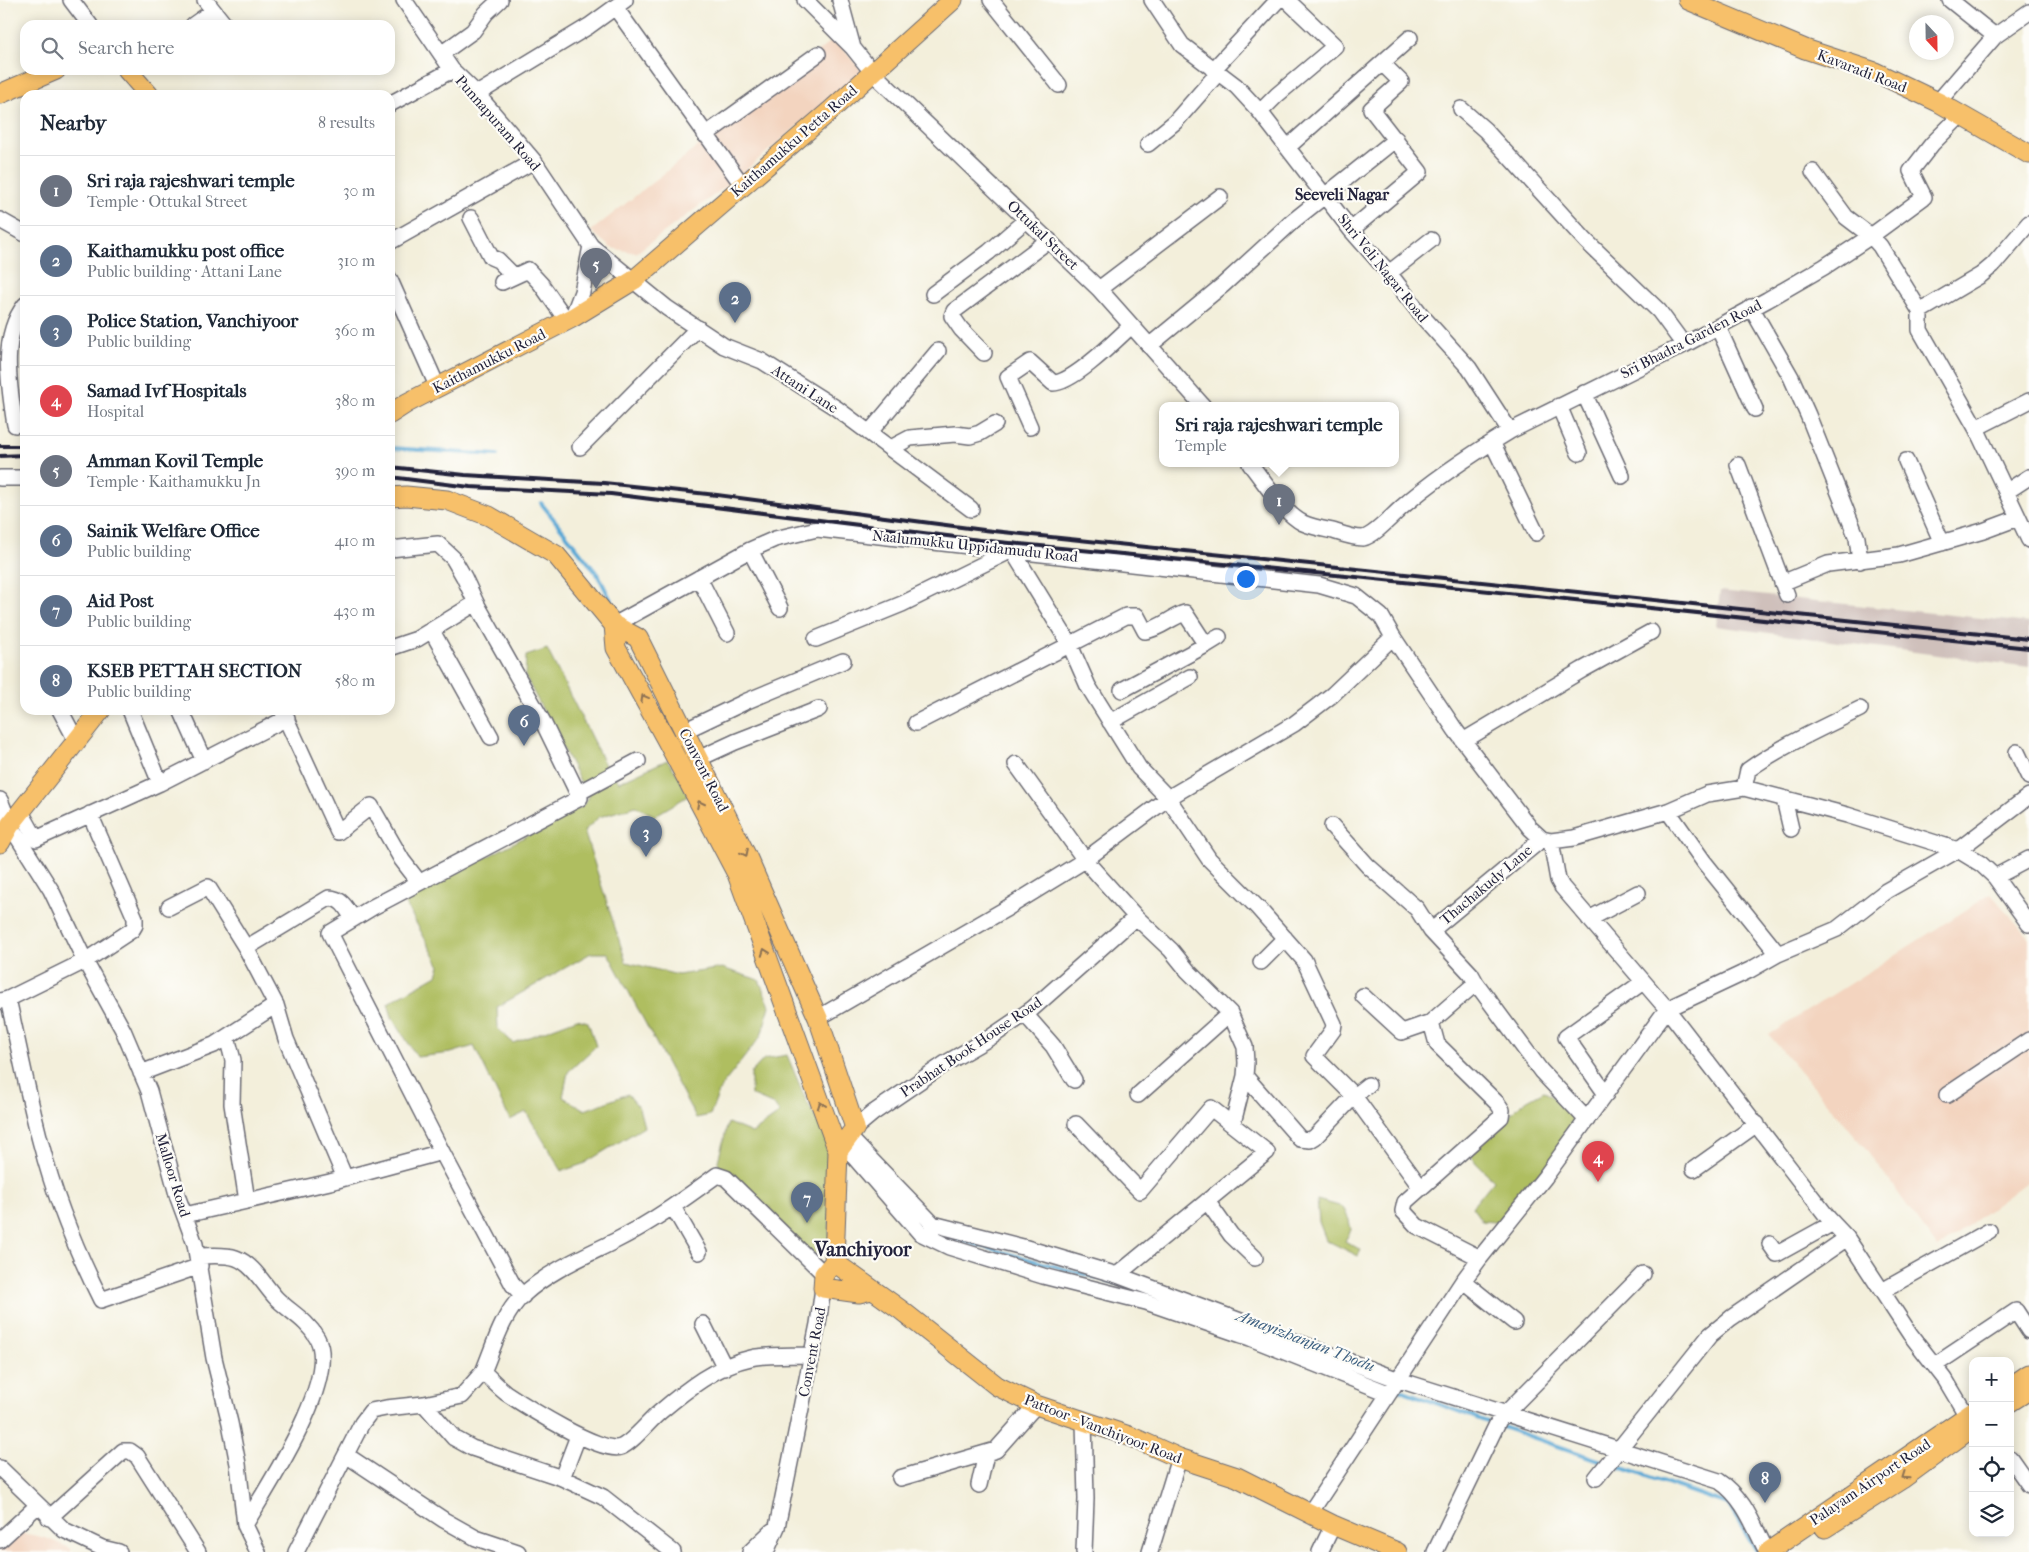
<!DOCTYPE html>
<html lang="en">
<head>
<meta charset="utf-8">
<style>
	body { margin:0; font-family:"IM FELL French Canon",serif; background:#f6f6f7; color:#1f2937 }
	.controls { position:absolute; right:15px; bottom:15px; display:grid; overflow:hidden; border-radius:10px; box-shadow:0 2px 12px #0003 }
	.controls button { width:45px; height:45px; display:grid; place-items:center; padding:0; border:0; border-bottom:1px solid #e0e1e3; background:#fff; color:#1f2937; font:25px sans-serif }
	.compass { position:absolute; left:1909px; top:15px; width:45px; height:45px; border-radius:50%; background:#fff; box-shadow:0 2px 12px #0003; rotate:158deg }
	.you { position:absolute; left:1245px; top:578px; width:18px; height:18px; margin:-12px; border:4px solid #fff; border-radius:50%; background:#1a73e8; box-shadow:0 0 0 8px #1a73e833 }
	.badge { display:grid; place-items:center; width:32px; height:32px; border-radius:50%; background:#db2777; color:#fff; font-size:16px; font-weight:700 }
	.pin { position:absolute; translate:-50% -41px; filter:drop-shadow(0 1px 2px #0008) }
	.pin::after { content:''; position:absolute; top:26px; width:18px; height:15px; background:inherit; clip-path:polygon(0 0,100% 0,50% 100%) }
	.popup { position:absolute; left:1159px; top:402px; width:240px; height:65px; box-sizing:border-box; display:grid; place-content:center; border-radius:10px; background:#fff; filter:drop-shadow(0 1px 4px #0005); font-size:16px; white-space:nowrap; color:#747a83 }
	.popup b { font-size:19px; color:#1f2937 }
	.popup::after { content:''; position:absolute; left:50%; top:100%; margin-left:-10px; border:10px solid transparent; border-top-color:#fff }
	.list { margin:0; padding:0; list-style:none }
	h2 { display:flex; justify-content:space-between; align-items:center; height:65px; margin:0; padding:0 20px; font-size:21px }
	h2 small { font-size:16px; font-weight:400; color:#747a83 }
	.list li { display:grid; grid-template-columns:32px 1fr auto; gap:15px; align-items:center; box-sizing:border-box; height:70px; padding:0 20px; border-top:1px solid #e0e1e3 }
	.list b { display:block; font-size:19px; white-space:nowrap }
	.list p { margin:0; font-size:16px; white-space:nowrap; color:#747a83 }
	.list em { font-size:16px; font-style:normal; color:#747a83 }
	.icon { flex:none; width:28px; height:28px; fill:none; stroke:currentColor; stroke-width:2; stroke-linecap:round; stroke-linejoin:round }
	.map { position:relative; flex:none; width:2029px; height:1552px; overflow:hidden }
	.search { position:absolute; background:#fff; box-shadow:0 2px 12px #0003; left:20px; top:20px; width:375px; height:55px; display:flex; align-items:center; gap:12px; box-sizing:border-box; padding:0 18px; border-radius:15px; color:#747a83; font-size:19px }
	.panel { position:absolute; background:#fff; box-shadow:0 2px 12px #0003; left:20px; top:90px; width:375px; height:625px; border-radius:15px }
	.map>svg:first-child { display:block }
	.built { fill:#f3d4bf }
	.industrial { fill:#cfc0bb }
	.green { fill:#afbe61; stroke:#68704e }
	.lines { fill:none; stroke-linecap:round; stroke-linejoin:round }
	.stream { stroke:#5ca9d5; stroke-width:4 }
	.minor-casing { stroke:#6b6a73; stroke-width:18 }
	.major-casing { stroke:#6b6a73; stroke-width:21 }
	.minor { stroke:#fff; stroke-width:15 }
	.major { stroke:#f7c06b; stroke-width:19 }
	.rail { stroke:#22223b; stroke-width:4 }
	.oneway { stroke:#8c7153 }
	.labels { text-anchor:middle; stroke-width:4.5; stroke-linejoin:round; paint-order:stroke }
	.street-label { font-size:15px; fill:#22223b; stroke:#fdfcf7 }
	.neighbourhood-label { font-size:16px; font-weight:bold; fill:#22223b; stroke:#fdfcf7 }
	.water-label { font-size:16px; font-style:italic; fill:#3c5f80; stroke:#fdfcf7 }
	.district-label { font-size:20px; font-weight:bold; fill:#22223b; stroke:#fdfcf7 }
</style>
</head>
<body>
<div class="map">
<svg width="2029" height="1552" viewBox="0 0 2029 1552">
	<rect width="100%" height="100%" fill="#fdfcf7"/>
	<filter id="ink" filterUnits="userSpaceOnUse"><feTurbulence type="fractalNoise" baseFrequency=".02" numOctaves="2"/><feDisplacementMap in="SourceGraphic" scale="10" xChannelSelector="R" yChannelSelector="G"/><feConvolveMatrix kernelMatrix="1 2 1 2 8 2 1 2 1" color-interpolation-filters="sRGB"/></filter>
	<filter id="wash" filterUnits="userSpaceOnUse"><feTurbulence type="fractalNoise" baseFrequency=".0096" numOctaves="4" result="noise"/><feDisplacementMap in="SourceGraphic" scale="20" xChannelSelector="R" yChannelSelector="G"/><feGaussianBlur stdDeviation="1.12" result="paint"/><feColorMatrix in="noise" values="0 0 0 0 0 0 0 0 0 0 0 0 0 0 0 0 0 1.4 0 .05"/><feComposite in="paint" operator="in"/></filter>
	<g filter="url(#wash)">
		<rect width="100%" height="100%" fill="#f3efdb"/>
		<path class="built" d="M 834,39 L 862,71 L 733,181 L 636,253 L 611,248 L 591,231 Z
			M 1991,894 L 2029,938 L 2029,1180 L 1938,1248 L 1864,1146 L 1769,1035 Z
			M 14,1531 L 46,1538 L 72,1549 L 70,1552 L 0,1552 L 0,1542 Z"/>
		<path class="industrial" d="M 1720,591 L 2029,623 L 2029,667 L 1716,626 Z"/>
		<path class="green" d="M 547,649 L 607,769 L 619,782 L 667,760 L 681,779 L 688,796 L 654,816 L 636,806 L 599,817 L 584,831 L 626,962 L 678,975 L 722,968 L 759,980 L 770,1006 L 761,1036 L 721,1087 L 710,1115 L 696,1118 L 608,953 L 591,953 L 497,1007 L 498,1029 L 513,1043 L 577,1019 L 588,1022 L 596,1046 L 568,1072 L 563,1097 L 585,1110 L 628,1094 L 639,1108 L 644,1127 L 583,1164 L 562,1171 L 526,1112 L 510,1120 L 474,1046 L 451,1053 L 417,1057 L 392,1017 L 388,1003 L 437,975 L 440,966 L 404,901 L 581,807 L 589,798 L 525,676 L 526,656 Z
			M 787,1055 L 806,1100 L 832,1149 L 829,1242 L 817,1254 L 808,1252 L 722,1181 L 718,1161 L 728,1123 L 752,1133 L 780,1113 L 774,1105 L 751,1095 L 751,1073 L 764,1059 Z
			M 1544,1091 L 1568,1108 L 1576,1127 L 1506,1223 L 1482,1221 L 1472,1207 L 1494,1180 L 1476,1163 L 1471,1155 L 1522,1103 Z
			M 1317,1200 L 1343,1207 L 1349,1220 L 1351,1230 L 1345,1241 L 1361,1250 L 1358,1256 L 1326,1240 L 1319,1222 Z"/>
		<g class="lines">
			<path class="stream" d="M 390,448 L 497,455
				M 541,503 L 598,575 L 617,612
				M 940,1233 L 948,1237 L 1123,1285
				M 1368,1377 L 1390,1385
				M 1396,1388 L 1493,1424
				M 1500,1426 L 1604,1462
				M 1611,1464 L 1728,1504 L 1757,1552"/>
		</g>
	</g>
	<g filter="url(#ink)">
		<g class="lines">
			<defs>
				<path id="minor" d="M 71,0 L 90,25
					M 205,0 L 225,25
					M 404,0 L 452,70 L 477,94 L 534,161 L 591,246 L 667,308 L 724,346 L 762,361 L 836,408 L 971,509
					M 805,0 L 852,47
					M 840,0 L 853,48 L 873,73 L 1099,289 L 1203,406
					M 991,0 L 1059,85
					M 1152,0 L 1182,45 L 1236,86 L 1260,112 L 1351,230 L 1389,273 L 1422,316 L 1469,368 L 1510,431
					M 1950,0 L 1995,36
					M 615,7 L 743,186
					M 193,25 L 213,11
					M 441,54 L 473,31 L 486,13 L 500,0
					M 1213,70 L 1278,0
					M 477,94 L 589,26 L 625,0
					M 1938,102 L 1995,36 L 2029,12
					M 390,104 L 452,70
					M 1461,109 L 1485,130 L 1586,241 L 1659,311 L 1684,345
					M 1260,112 L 1277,95 L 1335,46 L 1287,0
					M 705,135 L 818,54
					M 1148,144 L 1175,122 L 1218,73
					M 1288,147 L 1410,38
					M 1813,172 L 1846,217 L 1871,236 L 1880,246 L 1920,311 L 1920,330 L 1976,428 L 2029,540
					M 471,218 L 491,257 L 498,260 L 514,276
					M 0,220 L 25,234
					M 1351,230 L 1420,172 L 1371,109 L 1401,82 L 1383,64
					M 390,242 L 534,161
					M 1389,273 L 1431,240
					M 390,280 L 438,388
					M 502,282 L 528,270 L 541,284 L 567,321
					M 1099,289 L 1220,197
					M 933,294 L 989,252 L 1027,219
					M 1751,307 L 1791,377 L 1808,415 L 1857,538 L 1860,561
					M 1920,311 L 1981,275 L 1993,265 L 2029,223
					M 572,318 L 582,292 L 591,246
					M 1718,327 L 1755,409
					M 1149,346 L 1223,285 L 1293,221 L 1396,139
					M 984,353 L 961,329 L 952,316 L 954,311 L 1049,240
					M 1584,393 L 1622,476
					M 1559,406 L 1579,453
					M 15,425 C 9,385 0,337 25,305
					M 1030,427 L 1008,377 L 1030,362 L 1053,383 C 1073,383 1116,340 1131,326
					M 1976,428 L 2029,401
					M 869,433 L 938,351
					M 1492,442 L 1536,533
					M 580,447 L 698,328
					M 891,448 L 910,438 L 955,434 L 970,436 L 980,433 L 995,424
					M 1906,461 L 1942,543
					M 1250,464 C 1264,481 1284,514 1303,523 C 1312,527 1323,529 1333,531 C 1342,534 1353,538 1363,538 C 1374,536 1392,516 1401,508 C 1435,478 1472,454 1510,431 L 1684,345 L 1767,300 L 1824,267 L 1871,236 L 1924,197 L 1911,171 L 1932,144 L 1961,115
					M 1738,465 L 1787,595
					M 0,478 L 25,478
					M 2006,492 L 2029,477
					M 390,549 L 438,544 L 453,558 L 464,577 L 476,603 L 543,722 L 580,798 L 373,907 L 330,933 L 442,1152 L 513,1285 L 523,1296
					M 750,550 L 780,608
					M 1012,550 L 1069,643 L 1088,686 L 1139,768 L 1168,798 L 1209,859 L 1258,908 L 1304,960 L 1334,1024 L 1333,1030 L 1314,1056 L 1354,1096 L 1421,1188
					M 699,578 L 727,633
					M 1782,583 L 1828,564 L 1899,555 L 1983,531 L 2018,518
					M 614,625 L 750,550 L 775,539 L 817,529 L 1319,585 L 1356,596 L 1381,616 L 1393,637 L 1456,731 L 1530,828 L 1542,839 L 1551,841 L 1574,838 L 1668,811 L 1707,794 L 1744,788 L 1847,815 L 1958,850 L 1981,864 L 1995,877 L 2029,924
					M 432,631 L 491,737
					M 816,639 L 902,604 L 1012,550
					M 1206,645 L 1219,637
					M 390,648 L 417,639 L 476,603
					M 60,710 L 77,742
					M 130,710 L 160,783
					M 181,710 L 204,761
					M 282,710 L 338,832 L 371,806 L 402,860 L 419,882
					M 1110,722 L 1190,677
					M 916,723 L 1126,616 L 1137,616 L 1145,631 C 1160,629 1171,617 1185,613 L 1206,645 L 1122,690
					M 684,731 L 747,701 L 843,661
					M 1463,741 L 1582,670 L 1651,632
					M 2017,752 L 2029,777
					M 698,759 L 735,742 L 819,709
					M 1016,764 L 1085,860 L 1136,917
					M 1744,788 L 1748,770 C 1783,745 1822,728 1860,709
					M 578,793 L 638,761
					M 1784,799 L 1791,829
					M 0,800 L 10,825 L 51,890 L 85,961 L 123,1030 L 149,1091 L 178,1198 L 195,1244 L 214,1358 L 230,1423 L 238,1464 L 245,1525 L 258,1552
					M 1668,811 L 1704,862 L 1778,954
					M 21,812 L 36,839 L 160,783 L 287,718
					M 1332,826 L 1368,866 L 1417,909 L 1431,931 L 1471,974 L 1476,983 L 1431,1022 L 1437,1044 L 1498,1104 L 1502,1110 L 1501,1117 L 1405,1202 L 1403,1211 L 1417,1226 L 1480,1258
					M 1551,841 L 1558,880 L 1562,887 L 1667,1009 L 1829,1219 L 1847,1238 L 1910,1334 L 1945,1379 L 1967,1416
					M 1995,877 L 2029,859
					M 169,907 L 208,887 L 246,948 L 276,1005 L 286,1039 L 345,1178
					M 1589,919 L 1638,893
					M 1431,931 L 1542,839
					M 246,948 L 329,898 C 342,898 347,909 353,919
					M 1261,962 L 1285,938
					M 1476,983 L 1541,1071 L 1587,1120
					M 1363,996 L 1402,1032 L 1431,1022
					M 8,999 C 19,1047 28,1096 41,1144 C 55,1198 76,1250 101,1300 L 200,1266
					M 0,1001 L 8,999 L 85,961 L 132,930 L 135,925 L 135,918 L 90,814
					M 1025,1014 L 1053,1046 L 1074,1080
					M 818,1018 L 1004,910 L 1085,860 L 1168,798 L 1294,724 L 1332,695 L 1393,637
					M 227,1037 L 233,1060 L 232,1104 L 247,1201
					M 141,1073 L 214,1045 L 276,1005
					M 1245,1076 L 1300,1139 L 1310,1140 L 1315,1137 L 1354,1096 L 1368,1085
					M 1606,1094 L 1566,1037 L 1643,982
					M 1138,1095 L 1230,1013
					M 1947,1095 L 2029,1040
					M 1076,1124 L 1140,1191 L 1211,1108 L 1267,1152 L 1117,1275
					M 855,1128 L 873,1113 L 946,1063 L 991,1037 L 1032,1009 L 1136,917 L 1171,950 L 1188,971 L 1230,1013 L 1245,1047 L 1246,1063 L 1245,1076 L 1233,1123
					M 849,1137 L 933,1224 L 1023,1247 L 1117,1275 L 1399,1380 L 1719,1481 C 1744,1497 1754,1527 1767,1552
					M 843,1144 L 920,1233 L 949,1247 L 1043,1276 L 1146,1302 L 1250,1338 L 1388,1393
					M 1694,1169 L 1757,1124
					M 1207,1201 L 1231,1235 L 1255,1258
					M 673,1207 L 699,1252
					M 185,1215 L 330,1182 L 442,1152
					M 1770,1244 L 1777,1254 L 1833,1223
					M 198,1256 C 210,1256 224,1254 236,1258 C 253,1264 264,1285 276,1298 C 290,1312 307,1320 317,1338 C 340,1379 267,1487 245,1525
					M 1463,1281 L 1514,1322
					M 1882,1291 L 1989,1231
					M 703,1324 L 725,1368
					M 1935,1365 L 2016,1311 L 2029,1331
					M 483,1372 C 494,1346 502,1315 523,1295 C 549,1271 583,1257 615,1241 C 651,1223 684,1199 717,1175 L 726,1178 L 824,1274
					M 424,1404 L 454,1438 L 472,1448 L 562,1478 L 603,1497 L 673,1552
					M 1084,1421 L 1086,1499 L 1084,1552
					M 346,1455 L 444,1520 L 476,1538 L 518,1552
					M 2010,1458 L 2029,1485
					M 0,1468 L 64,1530 L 102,1548 L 119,1552
					M 562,1478 L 578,1436
					M 900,1478 L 996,1450 L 1036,1405
					M 1596,1478 L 1710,1335 L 1731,1318 L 1847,1238
					M 979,1485 L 986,1454
					M 1310,1513 L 1463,1281 L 1480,1258 L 1545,1177 L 1667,1009 L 1750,970 L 1778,954 L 1837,929 L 1886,891 L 1958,850 L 2029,796
					M 49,1518 L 123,1451 L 130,1451 L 137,1456 L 198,1552
					M 0,1540 L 37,1506
					M 296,1552 L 362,1423 L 371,1411 L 386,1408 L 424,1404 L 462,1396 L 483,1372 C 491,1379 498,1387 506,1393 C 524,1405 602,1455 621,1447 C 633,1442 649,1421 660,1412 C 686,1390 717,1365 751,1358 C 770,1354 792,1356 812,1355
					M 750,1552 L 772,1531
					M 766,1552 L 777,1527 L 818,1324 L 823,1288
					M 1150,1552 L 1179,1458
					M 1320,1552 L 1333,1525
					M 1435,1552 L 1499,1420 L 1643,1274"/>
				<path id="major" d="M 1688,0 L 1805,49 L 1875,72 L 1938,102 L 2029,154
					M 127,70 L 149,95
					M 0,94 L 56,70
					M 390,414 L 407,403 L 572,318 L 634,280 L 830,111 L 953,0
					M 390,497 L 406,496 L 447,500 L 489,516 L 556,555 L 614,625 L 638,638 L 748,859 L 818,1018 L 855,1128 L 838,1151
					M 614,625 L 616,648 L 667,741 L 737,874 L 838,1151 L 834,1262 L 824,1274 L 823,1288 L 859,1293 L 871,1290
					M 0,843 L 10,825 L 101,710
					M 834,1262 L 901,1310 L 997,1386 L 1036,1405 L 1132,1437 L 1179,1458 L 1237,1477 L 1333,1525 L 1397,1552
					M 2010,1387 L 2029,1374
					M 2010,1402 L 2029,1390
					M 1825,1528 L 1902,1479 L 1973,1427
					M 1768,1552 L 1973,1412"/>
			</defs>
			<use href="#minor" class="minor-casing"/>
			<use href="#major" class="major-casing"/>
			<use href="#minor" class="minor"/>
			<use href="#major" class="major"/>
			<path class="rail" d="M 0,446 L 25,446
				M 0,456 L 25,455
				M 390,467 L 465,475 L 604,483 L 717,495 L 984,530 L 2029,639
				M 390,477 L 470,487 L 611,494 L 979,540 L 1356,577 L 2029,648"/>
		</g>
		<defs><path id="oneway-chevron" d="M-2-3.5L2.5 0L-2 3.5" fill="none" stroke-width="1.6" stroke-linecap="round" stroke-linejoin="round" transform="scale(1.25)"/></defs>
		<g class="oneway">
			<use href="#oneway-chevron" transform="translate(644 698) rotate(-119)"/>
			<use href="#oneway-chevron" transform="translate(700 804) rotate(-117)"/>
			<use href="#oneway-chevron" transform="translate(745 853) rotate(64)"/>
			<use href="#oneway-chevron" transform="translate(765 952) rotate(-110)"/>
			<use href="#oneway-chevron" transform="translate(821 1105) rotate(-110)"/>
			<use href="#oneway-chevron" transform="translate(1905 1476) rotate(145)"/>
		</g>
	</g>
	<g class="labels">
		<g class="street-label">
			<text transform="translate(1862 71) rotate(21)" y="5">Kavaradi Road</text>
			<text transform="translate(498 123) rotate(49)" y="5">Punnapuram Road</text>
			<text transform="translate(794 141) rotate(-41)" y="5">Kaithamukku Petta Road</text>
			<text transform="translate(1043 235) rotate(44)" y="5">Ottukal Street</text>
			<text transform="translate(1383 268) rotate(51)" y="5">Shri Veli Nagar Road</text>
			<text transform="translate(1691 339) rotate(-27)" y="5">Sri Bhadra Garden Road</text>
			<text transform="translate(489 361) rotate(-27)" y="5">Kaithamukku Road</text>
			<text transform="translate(805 389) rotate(33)" y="5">Attani Lane</text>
			<text transform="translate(975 546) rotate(6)" y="5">Naalumukku Uppidamudu Road</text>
			<text transform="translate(704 770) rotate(63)" y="5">Convent Road</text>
			<text transform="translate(1486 885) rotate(-40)" y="5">Thachakudy Lane</text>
			<text transform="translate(971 1047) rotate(-34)" y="5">Prabhat Book House Road</text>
			<text transform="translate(173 1175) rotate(73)" y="5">Malloor Road</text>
			<text transform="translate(812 1352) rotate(-79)" y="5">Convent Road</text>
			<text transform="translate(1103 1429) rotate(21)" y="5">Pattoor - Vanchiyoor Road</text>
			<text transform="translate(1870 1482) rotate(-34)" y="5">Palayam Airport Road</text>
		</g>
		<g class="neighbourhood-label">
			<text x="1342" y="200">Seeveli Nagar</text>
		</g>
		<g class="water-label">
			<text transform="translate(1306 1340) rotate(21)" y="6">Amayizhanjan Thodu</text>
		</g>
		<g class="district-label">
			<text x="863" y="1256">Vanchiyoor</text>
		</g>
	</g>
</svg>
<div class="controls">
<button>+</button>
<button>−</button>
<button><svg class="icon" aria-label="locate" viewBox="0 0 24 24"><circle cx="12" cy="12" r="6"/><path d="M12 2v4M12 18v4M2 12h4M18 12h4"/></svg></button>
<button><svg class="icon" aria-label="layers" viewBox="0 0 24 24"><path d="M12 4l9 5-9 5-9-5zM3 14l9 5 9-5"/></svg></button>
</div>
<svg class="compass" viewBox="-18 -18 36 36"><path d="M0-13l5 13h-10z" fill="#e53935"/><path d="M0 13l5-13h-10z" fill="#747a83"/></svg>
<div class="you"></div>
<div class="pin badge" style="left:1279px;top:525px;background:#6b7280">1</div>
<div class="popup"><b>Sri raja rajeshwari temple</b>Temple</div>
<div class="pin badge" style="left:735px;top:323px;background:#5c6f8a">2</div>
<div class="pin badge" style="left:646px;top:857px;background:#5c6f8a">3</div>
<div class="pin badge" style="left:1598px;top:1182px;background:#e0444e">4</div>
<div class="pin badge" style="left:596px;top:289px;background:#6b7280">5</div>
<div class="pin badge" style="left:524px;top:746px;background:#5c6f8a">6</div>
<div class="pin badge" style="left:807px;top:1223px;background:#5c6f8a">7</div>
<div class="pin badge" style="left:1765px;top:1503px;background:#5c6f8a">8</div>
<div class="search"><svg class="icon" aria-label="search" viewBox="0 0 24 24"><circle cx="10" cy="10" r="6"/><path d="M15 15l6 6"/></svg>Search here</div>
<section class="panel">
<h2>Nearby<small>8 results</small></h2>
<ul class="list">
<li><span class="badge" style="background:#6b7280">1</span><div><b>Sri raja rajeshwari temple</b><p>Temple · Ottukal Street</p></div><em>30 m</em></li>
<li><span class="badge" style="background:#5c6f8a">2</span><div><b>Kaithamukku post office</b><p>Public building · Attani Lane</p></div><em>310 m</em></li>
<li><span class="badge" style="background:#5c6f8a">3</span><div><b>Police Station, Vanchiyoor</b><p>Public building</p></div><em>360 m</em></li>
<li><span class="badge" style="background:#e0444e">4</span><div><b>Samad Ivf Hospitals</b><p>Hospital</p></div><em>380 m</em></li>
<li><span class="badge" style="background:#6b7280">5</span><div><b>Amman Kovil Temple</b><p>Temple · Kaithamukku Jn</p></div><em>390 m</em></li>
<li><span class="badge" style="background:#5c6f8a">6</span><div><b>Sainik Welfare Office</b><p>Public building</p></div><em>410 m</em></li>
<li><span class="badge" style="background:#5c6f8a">7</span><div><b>Aid Post</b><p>Public building</p></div><em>430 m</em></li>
<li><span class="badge" style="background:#5c6f8a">8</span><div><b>KSEB PETTAH SECTION</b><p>Public building</p></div><em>580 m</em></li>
</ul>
</section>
</div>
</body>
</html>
